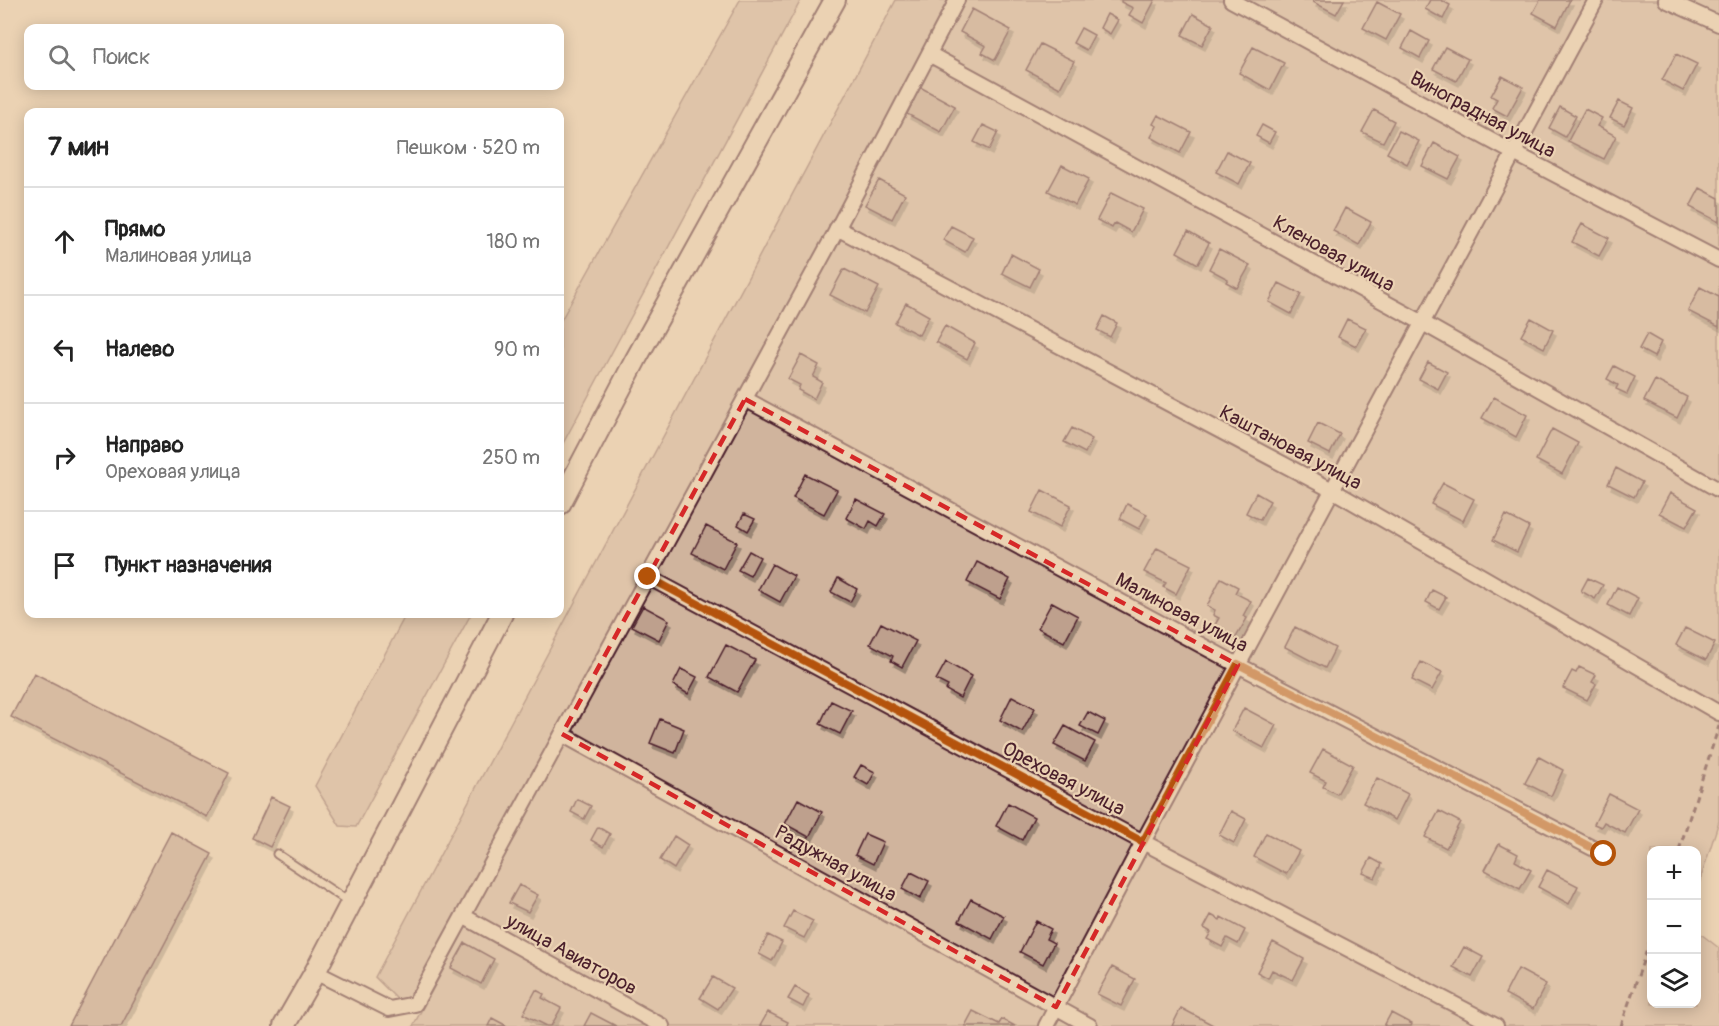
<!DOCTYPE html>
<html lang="ru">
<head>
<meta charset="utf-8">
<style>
	body { margin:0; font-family:Pangolin,sans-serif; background:#f6f6f6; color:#222 }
	.controls { position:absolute; right:18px; bottom:18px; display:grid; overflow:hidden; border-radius:12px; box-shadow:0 3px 15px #0003 }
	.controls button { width:54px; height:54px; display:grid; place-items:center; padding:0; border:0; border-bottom:2px solid #e0e0e0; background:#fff; color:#222; font:30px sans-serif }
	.stop { position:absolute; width:18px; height:18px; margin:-14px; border:4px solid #b45309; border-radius:50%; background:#fff }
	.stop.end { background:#b45309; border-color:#fff; box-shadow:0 2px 6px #0008 }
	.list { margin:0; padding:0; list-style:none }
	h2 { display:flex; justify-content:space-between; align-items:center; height:78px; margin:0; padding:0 24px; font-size:26px }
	h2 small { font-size:20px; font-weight:400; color:#767676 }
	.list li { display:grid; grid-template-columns:39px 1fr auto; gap:18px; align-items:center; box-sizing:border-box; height:108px; padding:0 24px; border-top:2px solid #e0e0e0 }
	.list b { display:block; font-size:22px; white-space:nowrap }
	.list p { margin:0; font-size:20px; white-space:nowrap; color:#767676 }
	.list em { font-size:20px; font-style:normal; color:#767676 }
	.icon { flex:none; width:33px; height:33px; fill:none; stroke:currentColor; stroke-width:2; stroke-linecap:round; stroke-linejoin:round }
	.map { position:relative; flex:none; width:1719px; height:1026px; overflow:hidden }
	.search { position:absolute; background:#fff; box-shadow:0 3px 15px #0003; left:24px; top:24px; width:540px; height:66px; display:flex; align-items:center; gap:15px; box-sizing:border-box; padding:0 21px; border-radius:12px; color:#767676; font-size:22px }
	.panel { position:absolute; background:#fff; box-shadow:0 3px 15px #0003; left:24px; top:108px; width:540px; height:510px; border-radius:12px }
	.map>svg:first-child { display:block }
	.green { fill:#d0b49d; stroke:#8d6a64; stroke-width:1.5 }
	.building { fill:#bea08d; stroke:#4a1f2b; stroke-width:1.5; filter:url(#shadow) }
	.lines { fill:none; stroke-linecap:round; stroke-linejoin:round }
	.lane-casing { stroke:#4a1f2b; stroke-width:11 }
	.street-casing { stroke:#4a1f2b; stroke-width:18 }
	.secondary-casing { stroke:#4a1f2b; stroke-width:24 }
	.path { stroke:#4a1f2b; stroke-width:3; stroke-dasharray:6 4.5; stroke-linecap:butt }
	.lane { stroke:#ebd2b3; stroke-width:7 }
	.street { stroke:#ebd2b3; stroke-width:14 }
	.secondary { stroke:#ebd2b3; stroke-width:20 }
	.route { stroke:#b45309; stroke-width:8 }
	.marked { fill:none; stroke:#d62828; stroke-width:4.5; stroke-dasharray:12 8; stroke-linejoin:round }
	.labels { text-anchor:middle; stroke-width:4.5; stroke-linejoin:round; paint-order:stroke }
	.street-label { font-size:20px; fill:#4a1f2b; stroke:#ebd2b3 }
</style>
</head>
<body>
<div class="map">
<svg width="1719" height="1026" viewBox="0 0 1719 1026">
	<defs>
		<filter id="shadow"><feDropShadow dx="3" dy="5" stdDeviation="0" flood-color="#0004"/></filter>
	</defs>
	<rect width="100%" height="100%" fill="#ebd2b3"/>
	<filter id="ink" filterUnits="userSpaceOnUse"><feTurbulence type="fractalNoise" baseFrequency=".0167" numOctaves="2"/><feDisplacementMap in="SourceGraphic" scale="12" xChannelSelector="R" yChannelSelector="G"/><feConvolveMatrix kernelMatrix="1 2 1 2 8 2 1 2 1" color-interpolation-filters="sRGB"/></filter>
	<g filter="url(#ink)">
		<path class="green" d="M 740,0 L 801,0 L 560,449 L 560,322 Z
			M 896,0 L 954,0 L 415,1004 L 397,999 L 375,977 Z
			M 964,0 L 1719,0 L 1719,821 L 1697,890 L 1696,850 L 1652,850 L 1652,1004 L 1696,1004 L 1697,931 L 1719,948 L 1719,1026 L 413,1026 Z
			M 406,614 L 471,614 L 356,827 L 340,826 L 315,786 Z"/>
		<path class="building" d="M 1121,0 L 1155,0 L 1143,23 L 1129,15 L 1133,8 L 1121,2 Z
			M 1314,0 L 1344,0 L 1336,14 L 1313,2 Z
			M 1430,0 L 1441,0 L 1450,5 L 1443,19 L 1425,9 Z
			M 1540,0 L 1570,0 L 1557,26 L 1533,13 Z
			M 1377,2 L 1400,14 L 1386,40 L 1363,28 Z
			M 972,9 L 1011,30 L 995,60 L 982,53 L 986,46 L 960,32 Z
			M 1107,14 L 1118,20 L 1110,34 L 1100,28 Z
			M 1193,14 L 1213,25 L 1202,45 L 1182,35 Z
			M 1081,28 L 1094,35 L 1086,50 L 1073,43 Z
			M 1411,31 L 1429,41 L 1420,58 L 1402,48 Z
			M 1040,44 L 1074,61 L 1060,88 L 1026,70 Z
			M 1253,47 L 1284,63 L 1270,90 L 1239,73 Z
			M 1445,47 L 1468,59 L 1456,81 L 1433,69 Z
			M 1676,54 L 1697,64 L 1683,91 L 1662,80 Z
			M 1502,76 L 1523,87 L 1507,116 L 1492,108 L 1497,99 L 1491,96 Z
			M 920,87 L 955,106 L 941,132 L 907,114 Z
			M 1619,101 L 1633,108 L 1624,125 L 1610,118 Z
			M 1560,107 L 1576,116 L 1565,137 L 1549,128 Z
			M 1585,109 L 1602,118 L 1597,126 L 1616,136 L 1604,159 L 1568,141 Z
			M 1374,110 L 1394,121 L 1383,142 L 1362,132 Z
			M 1158,115 L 1191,132 L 1180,153 L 1151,137 L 1157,126 L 1153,124 Z
			M 983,125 L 998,132 L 989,150 L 974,142 Z
			M 1262,125 L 1275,132 L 1269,143 L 1256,136 Z
			M 1399,131 L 1419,141 L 1407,164 L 1387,153 Z
			M 1434,143 L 1460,157 L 1448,179 L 1422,166 Z
			M 1227,151 L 1250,163 L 1239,184 L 1216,172 Z
			M 1062,165 L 1089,179 L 1075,205 L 1048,191 Z
			M 879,180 L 905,194 L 892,219 L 865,205 Z
			M 1700,188 L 1719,198 L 1719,222 L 1690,207 Z
			M 1111,193 L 1143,209 L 1131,232 L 1115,223 L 1112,228 L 1097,220 Z
			M 1345,208 L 1371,222 L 1359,245 L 1333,231 Z
			M 1582,224 L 1609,238 L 1599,256 L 1572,242 Z
			M 951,226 L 973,237 L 965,252 L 943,240 Z
			M 1188,231 L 1209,243 L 1198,264 L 1177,252 Z
			M 1219,249 L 1250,265 L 1237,288 L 1226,282 L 1228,279 L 1209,269 Z
			M 1011,254 L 1039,269 L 1030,287 L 1002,273 Z
			M 844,269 L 879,287 L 865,313 L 830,295 Z
			M 1279,283 L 1301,294 L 1291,314 L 1269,302 Z
			M 1700,287 L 1719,297 L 1719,327 L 1688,311 Z
			M 906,303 L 929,316 L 919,335 L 895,323 Z
			M 1104,316 L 1117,323 L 1110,337 L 1097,330 Z
			M 1531,318 L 1553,330 L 1544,348 L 1521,336 Z
			M 1347,319 L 1366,328 L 1356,346 L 1338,337 Z
			M 945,326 L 975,343 L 967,359 L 936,342 Z
			M 1647,334 L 1661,342 L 1654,357 L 1639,349 Z
			M 801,355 L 819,365 L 813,377 L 822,382 L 814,399 L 798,390 L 800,385 L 788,379 Z
			M 1428,362 L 1447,372 L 1438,389 L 1419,379 Z
			M 1614,366 L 1635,377 L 1627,394 L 1616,389 L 1618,385 L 1607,379 Z
			M 1655,380 L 1687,397 L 1677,418 L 1644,401 Z
			M 1494,397 L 1527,415 L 1516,437 L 1482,418 Z
			M 1318,423 L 1340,434 L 1330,454 L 1308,443 Z
			M 1072,428 L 1092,439 L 1085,453 L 1064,442 Z
			M 1552,429 L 1578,443 L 1562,474 L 1536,460 Z
			M 1616,468 L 1642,482 L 1634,497 L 1608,484 Z
			M 805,474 L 837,490 L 824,514 L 793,498 Z
			M 1443,483 L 1474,499 L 1463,521 L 1431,504 Z
			M 1042,490 L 1071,505 L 1060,527 L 1031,512 Z
			M 1256,493 L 1270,501 L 1260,520 L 1246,513 Z
			M 1670,493 L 1697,508 L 1686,527 L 1659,513 Z
			M 856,499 L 885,514 L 878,526 L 870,521 L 866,529 L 846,518 Z
			M 1127,504 L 1147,514 L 1139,529 L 1120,519 Z
			M 744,514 L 755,519 L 748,531 L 738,525 Z
			M 1506,515 L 1529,527 L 1517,552 L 1493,540 Z
			M 706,526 L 737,542 L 723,569 L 692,553 Z
			M 1157,548 L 1191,565 L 1176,594 L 1163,587 L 1166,583 L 1144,572 Z
			M 749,551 L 760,557 L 750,576 L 738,570 Z
			M 977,562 L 1010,579 L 1000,599 L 967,582 Z
			M 772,564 L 794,576 L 780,602 L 758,590 Z
			M 838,578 L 857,589 L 850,602 L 831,592 Z
			M 1221,578 L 1238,587 L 1235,593 L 1251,601 L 1243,616 L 1247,618 L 1235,639 L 1213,628 L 1219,618 L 1213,615 L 1215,610 L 1207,606 Z
			M 1588,578 L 1603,585 L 1595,599 L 1581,591 Z
			M 1617,587 L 1638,598 L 1629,616 L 1608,605 Z
			M 1432,590 L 1446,597 L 1439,609 L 1426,602 Z
			M 1052,602 L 1078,616 L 1064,642 L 1038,628 Z
			M 643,606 L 669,620 L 659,640 L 632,626 Z
			M 881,623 L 916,641 L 902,667 L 891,661 L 893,656 L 870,644 Z
			M 1295,627 L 1335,648 L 1325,668 L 1285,647 Z
			M 1685,628 L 1715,643 L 1706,660 L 1676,645 Z
			M 726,645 L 755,660 L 737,692 L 709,677 Z
			M 946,662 L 971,676 L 960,698 L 946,690 L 948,686 L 936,680 Z
			M 1421,662 L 1442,672 L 1432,690 L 1412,680 Z
			M 1579,667 L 1596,675 L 1592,682 L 1596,684 L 1587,700 L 1563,688 L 1572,671 L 1576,673 Z
			M 681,669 L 697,677 L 688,694 L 673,685 Z
			M 34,673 L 229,773 L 207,817 L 11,717 Z
			M 1012,696 L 1035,708 L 1022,732 L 1000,720 Z
			M 831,701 L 852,711 L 840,734 L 820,724 Z
			M 1244,708 L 1276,725 L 1264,748 L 1232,731 Z
			M 1088,712 L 1105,721 L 1098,735 L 1080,726 Z
			M 660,719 L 684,729 L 675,753 L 650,743 Z
			M 1065,726 L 1095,742 L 1085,761 L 1054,745 Z
			M 1323,749 L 1353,765 L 1337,794 L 1323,787 L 1326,781 L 1310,773 Z
			M 1539,757 L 1563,770 L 1551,796 L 1525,783 Z
			M 861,765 L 875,772 L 868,785 L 854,777 Z
			M 1377,778 L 1408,794 L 1395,820 L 1363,803 Z
			M 1609,794 L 1638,809 L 1625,833 L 1604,822 L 1601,827 L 1594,824 Z
			M 271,797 L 290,806 L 270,847 L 252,838 Z
			M 577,799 L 591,806 L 584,819 L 571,812 Z
			M 798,799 L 822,812 L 809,837 L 785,824 Z
			M 1008,803 L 1034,817 L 1022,840 L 996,826 Z
			M 1231,811 L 1246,819 L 1234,843 L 1219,835 Z
			M 1439,811 L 1460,822 L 1446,848 L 1425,837 Z
			M 598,827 L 610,834 L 603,847 L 591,840 Z
			M 171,832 L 212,854 L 121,1026 L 69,1026 Z
			M 1266,833 L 1299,851 L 1286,874 L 1254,857 Z
			M 865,834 L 883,842 L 873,864 L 855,855 Z
			M 674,836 L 688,845 L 674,869 L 660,860 Z
			M 1499,844 L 1518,854 L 1515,861 L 1531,870 L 1520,889 L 1485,870 Z
			M 1371,858 L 1382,864 L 1375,878 L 1363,873 Z
			M 1547,870 L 1578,886 L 1569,904 L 1538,887 Z
			M 911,872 L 929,881 L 920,899 L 902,889 Z
			M 519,885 L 538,895 L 528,912 L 509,903 Z
			M 971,899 L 1004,916 L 992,939 L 959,921 Z
			M 793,911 L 813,921 L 804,938 L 784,928 Z
			M 1211,915 L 1220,920 L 1221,917 L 1245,930 L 1238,944 L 1227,938 L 1222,947 L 1207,939 L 1211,932 L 1204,928 Z
			M 1036,921 L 1051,929 L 1046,939 L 1054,943 L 1043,964 L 1020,952 Z
			M 768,935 L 782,942 L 772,961 L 759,954 Z
			M 1273,942 L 1304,959 L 1293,980 L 1272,970 L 1268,978 L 1257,972 Z
			M 465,943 L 494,959 L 481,984 L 451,968 Z
			M 1464,947 L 1483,957 L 1472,977 L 1453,967 Z
			M 1112,967 L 1135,979 L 1121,1006 L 1097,994 Z
			M 1518,969 L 1546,984 L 1533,1009 L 1505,994 Z
			M 713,977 L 732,988 L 718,1009 L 700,998 Z
			M 795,987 L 809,995 L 803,1007 L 788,999 Z
			M 536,990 L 544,994 L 542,998 L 561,1008 L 551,1026 L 547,1026 L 523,1014 Z
			M 1181,1008 L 1213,1025 L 1212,1026 L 1172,1026 Z
			M 973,1011 L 999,1024 L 1002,1019 L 1015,1026 L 965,1026 Z
			M 768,1012 L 788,1022 L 786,1026 L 760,1026 Z
			M 591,1013 L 616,1026 L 584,1026 Z
			M 1391,1013 L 1412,1024 L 1411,1026 L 1384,1026 Z
			M 492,1018 L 507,1026 L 488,1026 Z"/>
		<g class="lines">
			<defs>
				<path id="lane" d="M 277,854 L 349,902"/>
				<path id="street" d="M 1231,0 L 1514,153 L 1719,260
					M 1666,0 L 1719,24
					M 929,54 L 1423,323 L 1719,490
					M 837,228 L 1332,490 L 1719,713
					M 745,399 L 1238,665 L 1604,854
					M 648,577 L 1143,842 L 1496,1026
					M 562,734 L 1090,1026
					M 463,916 L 662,1026
					M 315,972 L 389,1009 L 415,1004 L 834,235 L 957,0
					M 1046,1026 L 1143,842 L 1596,0"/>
				<path id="secondary" d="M 560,504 L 636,359 L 835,0
					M 284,1026 L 315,972 L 502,614"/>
			</defs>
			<use href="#lane" class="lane-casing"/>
			<use href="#street" class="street-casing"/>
			<use href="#secondary" class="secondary-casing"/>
			<path class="path" d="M 1679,850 L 1719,726
				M 1621,1026 L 1652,935"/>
			<use href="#lane" class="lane"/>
			<use href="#street" class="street"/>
			<use href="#secondary" class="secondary"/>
		</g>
	</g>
	<g class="lines" filter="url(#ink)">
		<path class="route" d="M 648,577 L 1143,842 L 1238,664 L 1604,854"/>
	</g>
	<path d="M0 0H1719V1026H0ZM 745,399 L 1238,665 L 1056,1007 L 562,734 Z" fill="#ebd2b3" fill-opacity=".55" fill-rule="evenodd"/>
	<path class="marked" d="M 745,399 L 1238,665 L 1056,1007 L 562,734 Z"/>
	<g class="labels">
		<g class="street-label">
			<text transform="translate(1483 114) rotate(28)" y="7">Виноградная улица</text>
			<text transform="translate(1334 253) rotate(29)" y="7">Кленовая улица</text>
			<text transform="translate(1291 447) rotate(28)" y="7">Каштановая улица</text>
			<text transform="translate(1182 612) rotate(28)" y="7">Малиновая улица</text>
			<text transform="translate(1064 778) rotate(28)" y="7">Ореховая улица</text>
			<text transform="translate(836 863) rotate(29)" y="7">Радужная улица</text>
			<text transform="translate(572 954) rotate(29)" y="7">улица Авиаторов</text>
		</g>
	</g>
</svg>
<div class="controls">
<button>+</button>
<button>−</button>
<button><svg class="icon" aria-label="layers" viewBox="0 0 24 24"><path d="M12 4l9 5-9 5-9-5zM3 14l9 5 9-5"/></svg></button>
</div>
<div class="stop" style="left:1604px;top:854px"></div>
<div class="stop end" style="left:648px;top:577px"></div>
<div class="search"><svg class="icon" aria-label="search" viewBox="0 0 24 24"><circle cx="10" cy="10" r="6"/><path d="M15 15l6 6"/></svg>Поиск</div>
<section class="panel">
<h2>7 мин<small>Пешком · 520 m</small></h2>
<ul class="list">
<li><svg class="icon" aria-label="ahead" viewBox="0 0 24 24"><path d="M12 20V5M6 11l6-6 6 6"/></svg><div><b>Прямо</b><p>Малиновая улица</p></div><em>180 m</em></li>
<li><svg class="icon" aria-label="left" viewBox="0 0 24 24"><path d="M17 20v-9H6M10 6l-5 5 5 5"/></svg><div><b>Налево</b></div><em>90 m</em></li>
<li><svg class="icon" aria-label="right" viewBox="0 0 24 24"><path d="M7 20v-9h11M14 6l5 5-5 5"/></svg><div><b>Направо</b><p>Ореховая улица</p></div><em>250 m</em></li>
<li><svg class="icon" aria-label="arrive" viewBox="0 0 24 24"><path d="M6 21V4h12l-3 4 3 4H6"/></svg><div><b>Пункт назначения</b></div></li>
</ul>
</section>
</div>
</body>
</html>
